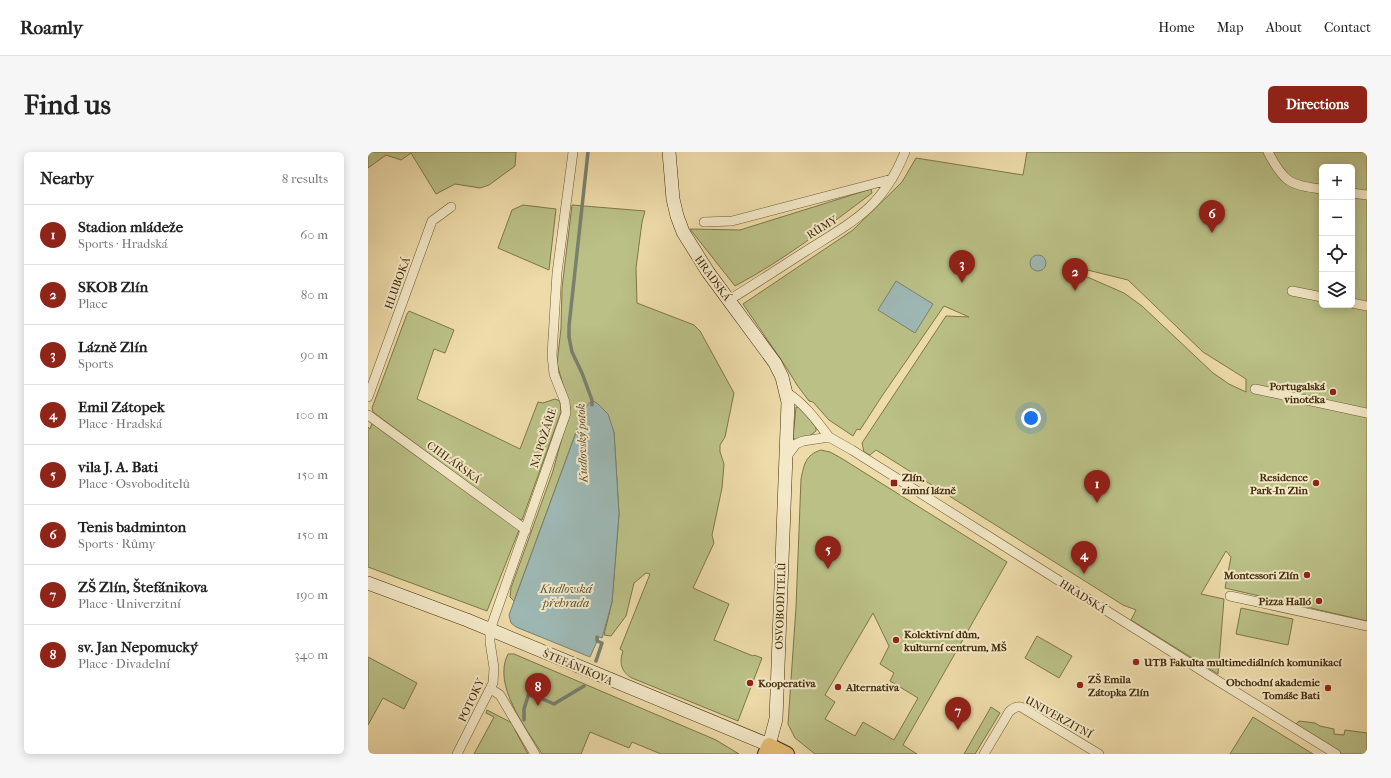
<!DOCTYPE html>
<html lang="en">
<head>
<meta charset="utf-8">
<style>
	body { margin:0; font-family:"IM FELL French Canon",serif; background:#f6f6f6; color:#222 }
	.controls { position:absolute; right:12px; top:12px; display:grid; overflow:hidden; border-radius:6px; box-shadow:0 2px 10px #0003 }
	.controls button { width:36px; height:36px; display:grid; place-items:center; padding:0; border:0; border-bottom:1px solid #e0e0e0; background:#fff; color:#222; font:20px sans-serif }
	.you { position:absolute; left:663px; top:266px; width:14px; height:14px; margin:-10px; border:3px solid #fff; border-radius:50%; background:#1a73e8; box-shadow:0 0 0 6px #1a73e833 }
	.badge { display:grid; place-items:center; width:26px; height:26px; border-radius:50%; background:#8f2418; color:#fff; font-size:13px; font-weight:700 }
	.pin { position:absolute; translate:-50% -33px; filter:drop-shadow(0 1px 2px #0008) }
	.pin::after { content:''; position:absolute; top:21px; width:14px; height:12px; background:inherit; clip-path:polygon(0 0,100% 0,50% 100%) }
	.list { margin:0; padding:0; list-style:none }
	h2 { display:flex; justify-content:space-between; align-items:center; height:52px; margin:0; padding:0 16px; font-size:17px }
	h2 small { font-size:13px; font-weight:400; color:#767676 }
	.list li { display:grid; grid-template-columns:26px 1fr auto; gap:12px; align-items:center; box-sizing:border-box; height:60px; padding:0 16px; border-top:1px solid #e0e0e0 }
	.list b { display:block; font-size:15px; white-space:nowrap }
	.list p { margin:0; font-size:13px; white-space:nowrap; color:#767676 }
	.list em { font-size:13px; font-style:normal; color:#767676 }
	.icon { flex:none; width:22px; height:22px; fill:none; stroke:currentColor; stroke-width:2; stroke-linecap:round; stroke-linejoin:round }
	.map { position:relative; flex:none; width:999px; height:602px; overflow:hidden; border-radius:6px }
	header { display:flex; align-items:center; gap:24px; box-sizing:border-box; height:56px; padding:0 20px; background:#fff; border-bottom:1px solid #e0e0e0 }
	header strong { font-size:19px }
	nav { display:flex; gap:22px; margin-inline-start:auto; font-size:14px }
	.intro { display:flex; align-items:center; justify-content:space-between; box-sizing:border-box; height:96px; padding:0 24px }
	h1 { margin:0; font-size:28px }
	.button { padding:10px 18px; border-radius:6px; background:#8f2418; color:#fff; font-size:14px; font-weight:700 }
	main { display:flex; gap:24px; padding:0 24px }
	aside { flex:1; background:#fff; border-radius:6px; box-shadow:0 2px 10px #0003 }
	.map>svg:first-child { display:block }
	.green { fill:#bac086; stroke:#7f7648; fill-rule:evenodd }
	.water { fill:#9eb8b4; stroke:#7a8070 }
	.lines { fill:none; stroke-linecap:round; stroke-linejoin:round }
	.stream { stroke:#7a8070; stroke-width:3.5 }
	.street-casing { stroke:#6e5832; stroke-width:10 }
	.secondary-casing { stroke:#442c0a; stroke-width:14 }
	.primary-casing { stroke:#442c0a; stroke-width:16 }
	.street { stroke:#f3e8c7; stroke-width:9 }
	.secondary { stroke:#f3e8c7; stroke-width:13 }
	.primary { stroke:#e6be74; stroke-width:14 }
	.poi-dot { fill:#8f2418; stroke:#f3e8c7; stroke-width:1.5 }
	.labels { text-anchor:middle; stroke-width:4; stroke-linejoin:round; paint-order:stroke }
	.street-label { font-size:11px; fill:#442c0a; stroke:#f3e8c7 }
	.poi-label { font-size:11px; font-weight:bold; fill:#442c0a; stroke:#f3e8c7; text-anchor:start }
	.water-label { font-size:12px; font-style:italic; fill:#5a4f34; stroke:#f3e8c7 }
</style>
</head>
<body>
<header>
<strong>Roamly</strong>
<nav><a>Home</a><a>Map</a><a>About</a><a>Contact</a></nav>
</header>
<div class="intro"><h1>Find us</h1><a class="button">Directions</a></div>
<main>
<aside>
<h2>Nearby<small>8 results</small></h2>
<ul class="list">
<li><span class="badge">1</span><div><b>Stadion mládeže</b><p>Sports · Hradská</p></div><em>60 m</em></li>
<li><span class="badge">2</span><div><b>SKOB Zlín</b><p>Place</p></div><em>80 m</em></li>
<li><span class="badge">3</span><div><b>Lázně Zlín</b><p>Sports</p></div><em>90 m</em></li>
<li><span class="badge">4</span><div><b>Emil Zátopek</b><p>Place · Hradská</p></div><em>100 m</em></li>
<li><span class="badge">5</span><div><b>vila J. A. Bati</b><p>Place · Osvoboditelů</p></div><em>150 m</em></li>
<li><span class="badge">6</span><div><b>Tenis badminton</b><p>Sports · Růmy</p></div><em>150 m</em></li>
<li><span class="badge">7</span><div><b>ZŠ Zlín, Štefánikova</b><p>Place · Univerzitní</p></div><em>190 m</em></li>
<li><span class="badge">8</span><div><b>sv. Jan Nepomucký</b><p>Place · Divadelní</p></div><em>340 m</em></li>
</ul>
</aside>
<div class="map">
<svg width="999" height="602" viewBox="0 0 999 602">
	<rect width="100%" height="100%" fill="#eddba9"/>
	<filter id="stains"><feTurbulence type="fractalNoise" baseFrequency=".005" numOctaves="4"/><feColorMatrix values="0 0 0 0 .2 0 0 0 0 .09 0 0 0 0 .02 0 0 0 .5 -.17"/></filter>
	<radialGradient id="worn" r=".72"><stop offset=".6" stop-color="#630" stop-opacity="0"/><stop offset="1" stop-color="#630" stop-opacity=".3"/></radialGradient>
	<path class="green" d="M 0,0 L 148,0 L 147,14 L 121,33 L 112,36 L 87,32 L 68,42 L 43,1 L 33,8 L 18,3 L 0,16 Z
		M 659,0 L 999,0 L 999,469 L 857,436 L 863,405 L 858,399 L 833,442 L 856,447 L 850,522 L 763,468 L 768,458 L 755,453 L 508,298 L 502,303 L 496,300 L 494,291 L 578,164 L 601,165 L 576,154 L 514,244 L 492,278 L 489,277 L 485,284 L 461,268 L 445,250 L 441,249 L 429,233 L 418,215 L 375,152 L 485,78 L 534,30 L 548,6 L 655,23 ZM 954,15 L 984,15 L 984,153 L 954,153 ZM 703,114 L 760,128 L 835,200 L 878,227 L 878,240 L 861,232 L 845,221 L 774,154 L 756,141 L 717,124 Z
		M 503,37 L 504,41 C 460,74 416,108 367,134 L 322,77 L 372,78 Z
		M 155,53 L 188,57 L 181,118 L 130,96 L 144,58 Z
		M 204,53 L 277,59 L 274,70 L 268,116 L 269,151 L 326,173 L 332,179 L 366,241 L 357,285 L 352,293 L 352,300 L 356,312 L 354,336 L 344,383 L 346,391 L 325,436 L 361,452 L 346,488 L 385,504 L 386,503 L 394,506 L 370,569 L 264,526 C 253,520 251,510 255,499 L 252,497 L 282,422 L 278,421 L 266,431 L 258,464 L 243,484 L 236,483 L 244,450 L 251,362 L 246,280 L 217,256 L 146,449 L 142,445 L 143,436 L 185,319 L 202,256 L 189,212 L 193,176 L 194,136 Z
		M 41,159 L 86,178 L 77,201 L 66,197 L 49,247 L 152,297 L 170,250 L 175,251 L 187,247 L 192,249 L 193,260 L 154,368 L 146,365 L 5,260 L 4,256 L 39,162 Z
		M 428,255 L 432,255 L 448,275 L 448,279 C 443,284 433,288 425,287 Z
		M 5,269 L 151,378 L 119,459 L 0,415 L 0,275 L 2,277 Z
		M 453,298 L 462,300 L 473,306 L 639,410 L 535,593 L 549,602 L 447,602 L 427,586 L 420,572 L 428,455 L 433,327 C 436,313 437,303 453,298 ZM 505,461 L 521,494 L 512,512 L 526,521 L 522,529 L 550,546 L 526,588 L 495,570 L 487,584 L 457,567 L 467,550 L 457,543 Z
		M 873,456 L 925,467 L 920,493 L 868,482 Z
		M 669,484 L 704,504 L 691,526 L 657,506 Z
		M 140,502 L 146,502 L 348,588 L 371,602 L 293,602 L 264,590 L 261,596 L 222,580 L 213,602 L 174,602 C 158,576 124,533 140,502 Z
		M 0,505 L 49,531 L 36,557 L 15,546 L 0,573 Z
		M 623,555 L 632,561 L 607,602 L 596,602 Z
		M 119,558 L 148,573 L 147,578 L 160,602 L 106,602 L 126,565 L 118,561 Z
		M 885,565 L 945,602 L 862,602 Z
		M 931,569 L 947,571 L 952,574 L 966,577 L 966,582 L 976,583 L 977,578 L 999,581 L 999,602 L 974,602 L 927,573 Z"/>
	<path class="water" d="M662 111a8 8 0 1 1 16 0a8 8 0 1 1-16 0Z
		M 528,129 L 565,152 L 547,181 L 510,158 Z
		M 224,248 L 230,252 L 240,262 L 246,280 L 251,362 L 244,450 L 234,486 L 231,485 L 222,505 L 148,475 L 143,471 L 141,463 L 217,256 Z"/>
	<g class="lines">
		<path class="stream" d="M 220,0 L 201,174 L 201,185 L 204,200 L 214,221 L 224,248 L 224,253
			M 228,509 L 234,491 L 229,489 L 229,485
			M 156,568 L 156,557 L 161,541 L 186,552 L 216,534"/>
		<defs>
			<path id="street" d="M 900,0 C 915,29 922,34 954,37
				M 984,41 L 999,43
				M 336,70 L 364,69 L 524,27
				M 924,139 L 954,145
				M 361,148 C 387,132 413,115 438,99 C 486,69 515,55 537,0
				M 984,151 L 999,154
				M 887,237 L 999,261
				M 418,240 C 436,251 449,269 461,285
				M 0,245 L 64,69 L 83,55
				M 0,263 L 158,378
				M 419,304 L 428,292 L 435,289 L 455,286 L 461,285 L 484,298 L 850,529 L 968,602
				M 862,444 L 999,474
				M 123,537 L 132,543 L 167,602
				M 89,602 L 125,531 L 126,516 L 122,490 L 122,478 L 198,261 L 197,250 L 186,222 L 184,203 L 189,121 L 205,0
				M 616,602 L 641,560 C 645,556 648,554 653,555 L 731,602"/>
			<path id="secondary" d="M 0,431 L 99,468 L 401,593 L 408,567 L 420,250 L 414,225 L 407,211 L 340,120 L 315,80 L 309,64 L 305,47 L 301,0"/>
			<path id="primary" d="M 397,602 L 401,593 L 419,602"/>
		</defs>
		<use href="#street" class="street-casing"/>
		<use href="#secondary" class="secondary-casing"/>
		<use href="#primary" class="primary-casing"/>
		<use href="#street" class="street"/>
		<use href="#secondary" class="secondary"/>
		<use href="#primary" class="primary"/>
	</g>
	<g class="poi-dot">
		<circle cx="965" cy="240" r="4"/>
		<rect x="522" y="327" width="8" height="8" rx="2"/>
		<circle cx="948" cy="331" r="4"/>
		<circle cx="939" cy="423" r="4"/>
		<circle cx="951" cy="449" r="4"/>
		<circle cx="528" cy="488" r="4"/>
		<circle cx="768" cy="510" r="4"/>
		<circle cx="382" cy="531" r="4"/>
		<circle cx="712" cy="533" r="4"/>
		<circle cx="470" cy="535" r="4"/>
		<circle cx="960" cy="536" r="4"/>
	</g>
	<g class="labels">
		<g class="street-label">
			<text transform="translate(454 75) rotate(-32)" y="4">RŮMY</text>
			<text transform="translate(345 126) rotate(54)" y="4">HRADSKÁ</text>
			<text transform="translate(29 131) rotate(-70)" y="4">HLUBOKÁ</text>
			<text transform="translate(175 286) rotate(-72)" y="4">NA POŽÁŘE</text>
			<text transform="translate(86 310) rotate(36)" y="4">CIHLÁŘSKÁ</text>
			<text transform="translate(715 444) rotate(32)" y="4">HRADSKÁ</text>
			<text transform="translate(412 454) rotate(-88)" y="4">OSVOBODITELŮ</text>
			<text transform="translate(210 515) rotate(23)" y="4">ŠTEFÁNIKOVA</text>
			<text transform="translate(103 548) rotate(-65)" y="4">POTOKY</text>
			<text transform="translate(691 565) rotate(29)" y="4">UNIVERZITNÍ</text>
		</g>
		<g class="poi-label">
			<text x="957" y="238" text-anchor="end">Portugalská<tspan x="957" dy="13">vinotéka</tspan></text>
			<text x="534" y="329">Zlín,<tspan x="534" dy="13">zimní lázně</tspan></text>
			<text x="940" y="329" text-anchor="end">Residence<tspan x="940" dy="13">Park-In Zlin</tspan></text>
			<text x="931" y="427" text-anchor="end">Montessori Zlín</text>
			<text x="943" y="453" text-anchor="end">Pizza Halló</text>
			<text x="536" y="486">Kolektivní dům,<tspan x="536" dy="13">kulturní centrum, MŠ</tspan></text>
			<text x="776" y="514">UTB Fakulta multimediálních komunikací</text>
			<text x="720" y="531">ZŠ Emila<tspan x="720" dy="13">Zátopka Zlín</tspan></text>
			<text x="952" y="534" text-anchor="end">Obchodní akademie<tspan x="952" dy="13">Tomáše Bati</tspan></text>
			<text x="390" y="535">Kooperativa</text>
			<text x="478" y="539">Alternativa</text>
		</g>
		<g class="water-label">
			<text transform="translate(214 291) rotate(-92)" y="4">Kudlovský potok</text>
			<text x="198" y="441">Kudlovská<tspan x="198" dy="14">přehrada</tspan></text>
		</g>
	</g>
	<rect width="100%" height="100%" filter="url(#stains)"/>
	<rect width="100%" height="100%" fill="url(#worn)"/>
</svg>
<div class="controls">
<button>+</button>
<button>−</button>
<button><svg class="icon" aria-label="locate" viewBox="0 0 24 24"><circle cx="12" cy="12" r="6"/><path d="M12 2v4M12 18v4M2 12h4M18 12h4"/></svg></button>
<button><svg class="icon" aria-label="layers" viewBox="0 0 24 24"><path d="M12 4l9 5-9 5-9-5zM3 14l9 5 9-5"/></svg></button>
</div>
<div class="you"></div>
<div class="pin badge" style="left:729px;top:351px">1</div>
<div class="pin badge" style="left:707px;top:139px">2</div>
<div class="pin badge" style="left:594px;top:131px">3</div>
<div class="pin badge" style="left:716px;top:422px">4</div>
<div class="pin badge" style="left:460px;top:417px">5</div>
<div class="pin badge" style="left:844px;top:81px">6</div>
<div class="pin badge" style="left:590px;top:578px">7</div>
<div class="pin badge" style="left:170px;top:554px">8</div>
</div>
</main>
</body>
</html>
